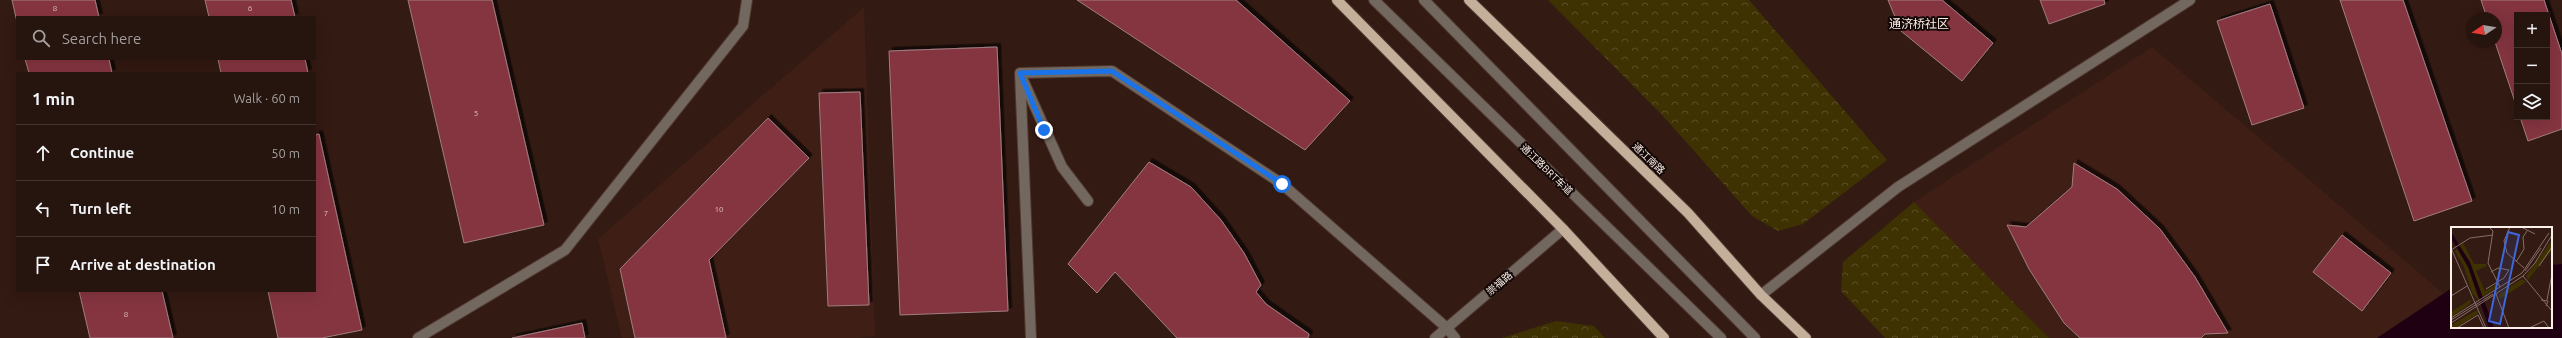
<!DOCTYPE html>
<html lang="en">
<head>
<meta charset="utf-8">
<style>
	body { margin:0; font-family:Ubuntu,"Noto Sans SC",sans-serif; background:#2e1d17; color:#f1f3f6 }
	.controls { position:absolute; right:12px; top:12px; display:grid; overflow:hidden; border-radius:0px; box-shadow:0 4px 16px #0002 }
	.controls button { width:36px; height:36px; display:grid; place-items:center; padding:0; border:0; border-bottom:1px solid #42332e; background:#26140e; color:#f1f3f6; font:20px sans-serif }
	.compass { position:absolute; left:2466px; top:12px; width:36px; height:36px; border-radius:50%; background:#26140e; box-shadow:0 4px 16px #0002; rotate:258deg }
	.stop { position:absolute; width:12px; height:12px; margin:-9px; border:3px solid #1a73e8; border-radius:50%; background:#fff }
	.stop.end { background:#1a73e8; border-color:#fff; box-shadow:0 1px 4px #0008 }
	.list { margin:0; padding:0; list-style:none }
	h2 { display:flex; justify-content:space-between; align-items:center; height:52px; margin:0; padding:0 16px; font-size:17px }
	h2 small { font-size:13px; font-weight:400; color:#a49e9e }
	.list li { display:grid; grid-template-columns:26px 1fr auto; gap:12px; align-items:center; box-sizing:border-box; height:56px; padding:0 16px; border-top:1px solid #42332e }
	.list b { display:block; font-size:15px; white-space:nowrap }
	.list em { font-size:13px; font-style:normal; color:#a49e9e }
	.icon { flex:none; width:22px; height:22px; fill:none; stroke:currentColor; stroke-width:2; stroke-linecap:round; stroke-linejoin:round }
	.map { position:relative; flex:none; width:2562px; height:338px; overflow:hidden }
	.search { position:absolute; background:#26140e; box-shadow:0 4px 16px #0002; left:16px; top:16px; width:300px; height:44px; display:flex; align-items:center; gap:10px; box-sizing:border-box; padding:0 14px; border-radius:0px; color:#a49e9e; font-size:15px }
	.panel { position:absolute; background:#26140e; box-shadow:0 4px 16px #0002; left:16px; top:72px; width:300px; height:220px; border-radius:0px }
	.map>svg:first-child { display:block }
	.built { fill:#3f1f15 }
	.park { fill:url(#park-crowns) }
	.water { fill:#1f0013 }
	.building { fill:#853441; stroke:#a17e81; filter:url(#shadow) }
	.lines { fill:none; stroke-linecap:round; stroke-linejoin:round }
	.lane-casing { stroke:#4f3830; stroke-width:12 }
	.street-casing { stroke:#4f3830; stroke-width:12 }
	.primary-casing { stroke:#4f3830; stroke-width:12 }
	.lane { stroke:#72685f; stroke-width:10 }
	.street { stroke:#72685f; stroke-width:10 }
	.primary { stroke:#c4af9b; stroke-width:10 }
	.route { stroke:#1a73e8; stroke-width:5 }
	.labels { text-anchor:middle; stroke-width:4; stroke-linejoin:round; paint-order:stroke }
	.number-label { font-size:8px; fill:#dfc0c0 }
	.street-label { font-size:10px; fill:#fdefea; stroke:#130805 }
	.quarter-label { font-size:12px; fill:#fdefea; stroke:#130805 }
	.inset-road { fill:none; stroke:#846f68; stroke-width:1 }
	.view { fill:#3f66db; fill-opacity:0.15; stroke:#3f66db; stroke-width:2 }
	.inset-edge { fill:none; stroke:#fdefea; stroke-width:2 }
</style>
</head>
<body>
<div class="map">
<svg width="2562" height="338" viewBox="0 0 2562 338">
	<defs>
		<pattern id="park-crowns" width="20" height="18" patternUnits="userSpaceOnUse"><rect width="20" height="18" fill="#3e3102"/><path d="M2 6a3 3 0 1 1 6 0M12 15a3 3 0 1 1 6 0" fill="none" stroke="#5b4f27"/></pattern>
		<filter id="shadow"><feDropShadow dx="3.5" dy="-3.5" stdDeviation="0" flood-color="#0009"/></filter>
	</defs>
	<rect width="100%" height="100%" fill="#331a12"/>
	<path class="built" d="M 864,7 L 875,336 L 856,338 L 622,338 L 598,239 Z
		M 2152,47 L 2444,294 L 2377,338 L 2049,338 L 1914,202 Z"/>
	<path class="park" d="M 1548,0 L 1749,0 L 1887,160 L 1803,224 L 1778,231 L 1752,216 L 1662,115 Z
		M 1914,202 L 2049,338 L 1885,338 L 1841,291 L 1843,262 Z
		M 1556,321 L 1594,326 L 1605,338 L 1502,338 Z"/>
	<path class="water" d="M 2562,264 L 2562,338 L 2377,338 L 2452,288 L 2452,327 L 2551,327 L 2551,265 Z"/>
	<path class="building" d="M 12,0 L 95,0 L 99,17 L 17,17 L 17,22 Z
		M 205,0 L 291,0 L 295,17 L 209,17 Z
		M 408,0 L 492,0 L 544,225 L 464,243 Z
		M 1077,0 L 1236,0 L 1350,101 L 1305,150 Z
		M 1888,0 L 1942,0 L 1993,43 L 1962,81 L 1901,31 Z
		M 2040,0 L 2104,0 L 2105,4 L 2049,24 Z
		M 2340,0 L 2403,0 L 2472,201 L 2414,221 Z
		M 2481,0 L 2544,0 L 2562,54 L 2562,129 L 2528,141 L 2520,117 L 2547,117 L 2547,15 L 2517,15 L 2517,108 L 2495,42 L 2496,18 L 2487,18 Z
		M 2270,4 L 2304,108 L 2252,125 L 2217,21 Z
		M 997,47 L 1008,311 L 900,315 L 889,51 Z
		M 25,59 L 109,59 L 112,73 L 29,73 Z
		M 218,59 L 305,59 L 308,73 L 221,73 Z
		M 860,92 L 869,305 L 828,306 L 819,93 Z
		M 768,118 L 809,158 L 709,260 L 726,338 L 635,338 L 620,269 Z
		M 319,134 L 362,330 L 322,338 L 278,338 L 268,291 L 315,291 L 315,135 Z
		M 1149,162 L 1191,187 L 1221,220 L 1244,253 L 1261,285 L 1256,292 L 1266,304 L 1309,334 L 1308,338 L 1177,338 L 1115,272 L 1097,293 L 1068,264 Z
		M 2074,163 L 2117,189 L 2160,229 L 2195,277 L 2228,333 L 2205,334 L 2201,338 L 2080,338 L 2064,323 L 2029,269 L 2007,225 L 2026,227 L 2072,187 Z
		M 2342,235 L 2391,273 L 2362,311 L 2313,272 Z
		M 79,291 L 162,291 L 173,338 L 90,338 Z
		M 582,323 L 585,338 L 512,338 Z"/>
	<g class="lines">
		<defs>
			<path id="lane" d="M 1374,0 L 1721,338
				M 1424,0 L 1755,338
				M 1023,80 L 1062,167 L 1088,201
				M 418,338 L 565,250 L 743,26 L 747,0
				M 1031,338 L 1020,73 L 1112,71 L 1282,184 L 1447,328 L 1455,338"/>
			<path id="street" d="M 1761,295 L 1898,187 L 2190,0
				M 1435,338 L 1563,229"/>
			<path id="primary" d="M 1337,0 L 1563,229 L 1664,338
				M 1469,0 L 1688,213 L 1761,295 L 1806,338"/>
		</defs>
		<use href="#lane" class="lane-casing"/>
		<use href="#street" class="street-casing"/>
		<use href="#primary" class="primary-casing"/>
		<use href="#lane" class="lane"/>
		<use href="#street" class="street"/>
		<use href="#primary" class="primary"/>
	</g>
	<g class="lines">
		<path class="route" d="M 1044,130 L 1020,73 L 1112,71 L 1282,184"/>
	</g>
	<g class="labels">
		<g class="number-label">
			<text x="55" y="11">8</text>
			<text x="250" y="11">6</text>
			<text x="476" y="116">5</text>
			<text x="719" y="212">10</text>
			<text x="326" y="216">7</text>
			<text x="126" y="317">8</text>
		</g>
		<g class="street-label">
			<text transform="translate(1649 158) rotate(44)" y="4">通江南路</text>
			<text transform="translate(1547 169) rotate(44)" y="4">通江路BRT车道</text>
			<text transform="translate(1499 283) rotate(-40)" y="4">崇福路</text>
		</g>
		<g class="quarter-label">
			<text x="1919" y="28">通济桥社区</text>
		</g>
	</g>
	<g transform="translate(2451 227)">
		<rect width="101" height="101" fill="#331a12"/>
		<path d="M 101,13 L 101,23 L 77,53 L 75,49 ZM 12,16 L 23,37 L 35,37 L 36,39 L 25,44 L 34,64 L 46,57 L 45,61 L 27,73 L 21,66 L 13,40 L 4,24 ZM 71,52 L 75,55 L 49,72 L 48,67 ZM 20,72 L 19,77 L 0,90 L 0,85 ZM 26,83 L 28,86 L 5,101 L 0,101 L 0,98 Z" fill="#3e3102"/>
		<path d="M 0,5 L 19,35 L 43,101 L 38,101 L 17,40 L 0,11 Z" fill="#1f0013"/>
		<path class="inset-road" d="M 38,0 L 42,4 L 37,36 L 49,60M 59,0 L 53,14 L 56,26 L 73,41M 70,0 L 84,7M 0,21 L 35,101M 0,23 L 19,11 L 42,8M 65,35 L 73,22 L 72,10 L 76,4M 88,39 L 101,20M 74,44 L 90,21M 72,49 L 101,84M 35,62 L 53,51 L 58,43 L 47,41 L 40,45M 45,67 L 58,101M 0,69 L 16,59M 90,73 L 97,74 L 95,79M 96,73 L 101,47M 0,91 L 71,46 L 98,6M 0,93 L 42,67M 0,96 L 72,49 L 84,36 L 101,8M 6,101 L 27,88 L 33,101M 78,101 L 93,94 L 98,101"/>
		<path class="view" d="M 57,5 L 68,8 L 49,97 L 38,94 Z"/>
		<rect width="101" height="101" class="inset-edge"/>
	</g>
</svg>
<div class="controls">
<button>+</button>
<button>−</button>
<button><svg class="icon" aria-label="layers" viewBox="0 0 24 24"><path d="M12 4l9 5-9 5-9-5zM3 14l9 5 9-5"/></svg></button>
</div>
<svg class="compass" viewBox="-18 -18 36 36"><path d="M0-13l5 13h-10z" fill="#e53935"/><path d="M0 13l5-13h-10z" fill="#a49e9e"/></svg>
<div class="stop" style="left:1282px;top:184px"></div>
<div class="stop end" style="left:1044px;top:130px"></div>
<div class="search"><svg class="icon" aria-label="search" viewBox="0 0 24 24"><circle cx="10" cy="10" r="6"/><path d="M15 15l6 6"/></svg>Search here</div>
<section class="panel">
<h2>1 min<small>Walk · 60 m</small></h2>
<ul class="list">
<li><svg class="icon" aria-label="ahead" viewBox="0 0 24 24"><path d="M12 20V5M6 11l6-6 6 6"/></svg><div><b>Continue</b></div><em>50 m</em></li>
<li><svg class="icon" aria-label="left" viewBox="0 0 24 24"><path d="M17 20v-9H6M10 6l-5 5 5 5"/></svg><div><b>Turn left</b></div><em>10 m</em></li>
<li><svg class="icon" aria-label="arrive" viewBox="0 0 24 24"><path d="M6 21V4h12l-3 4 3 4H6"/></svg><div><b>Arrive at destination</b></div></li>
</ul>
</section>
</div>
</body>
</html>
